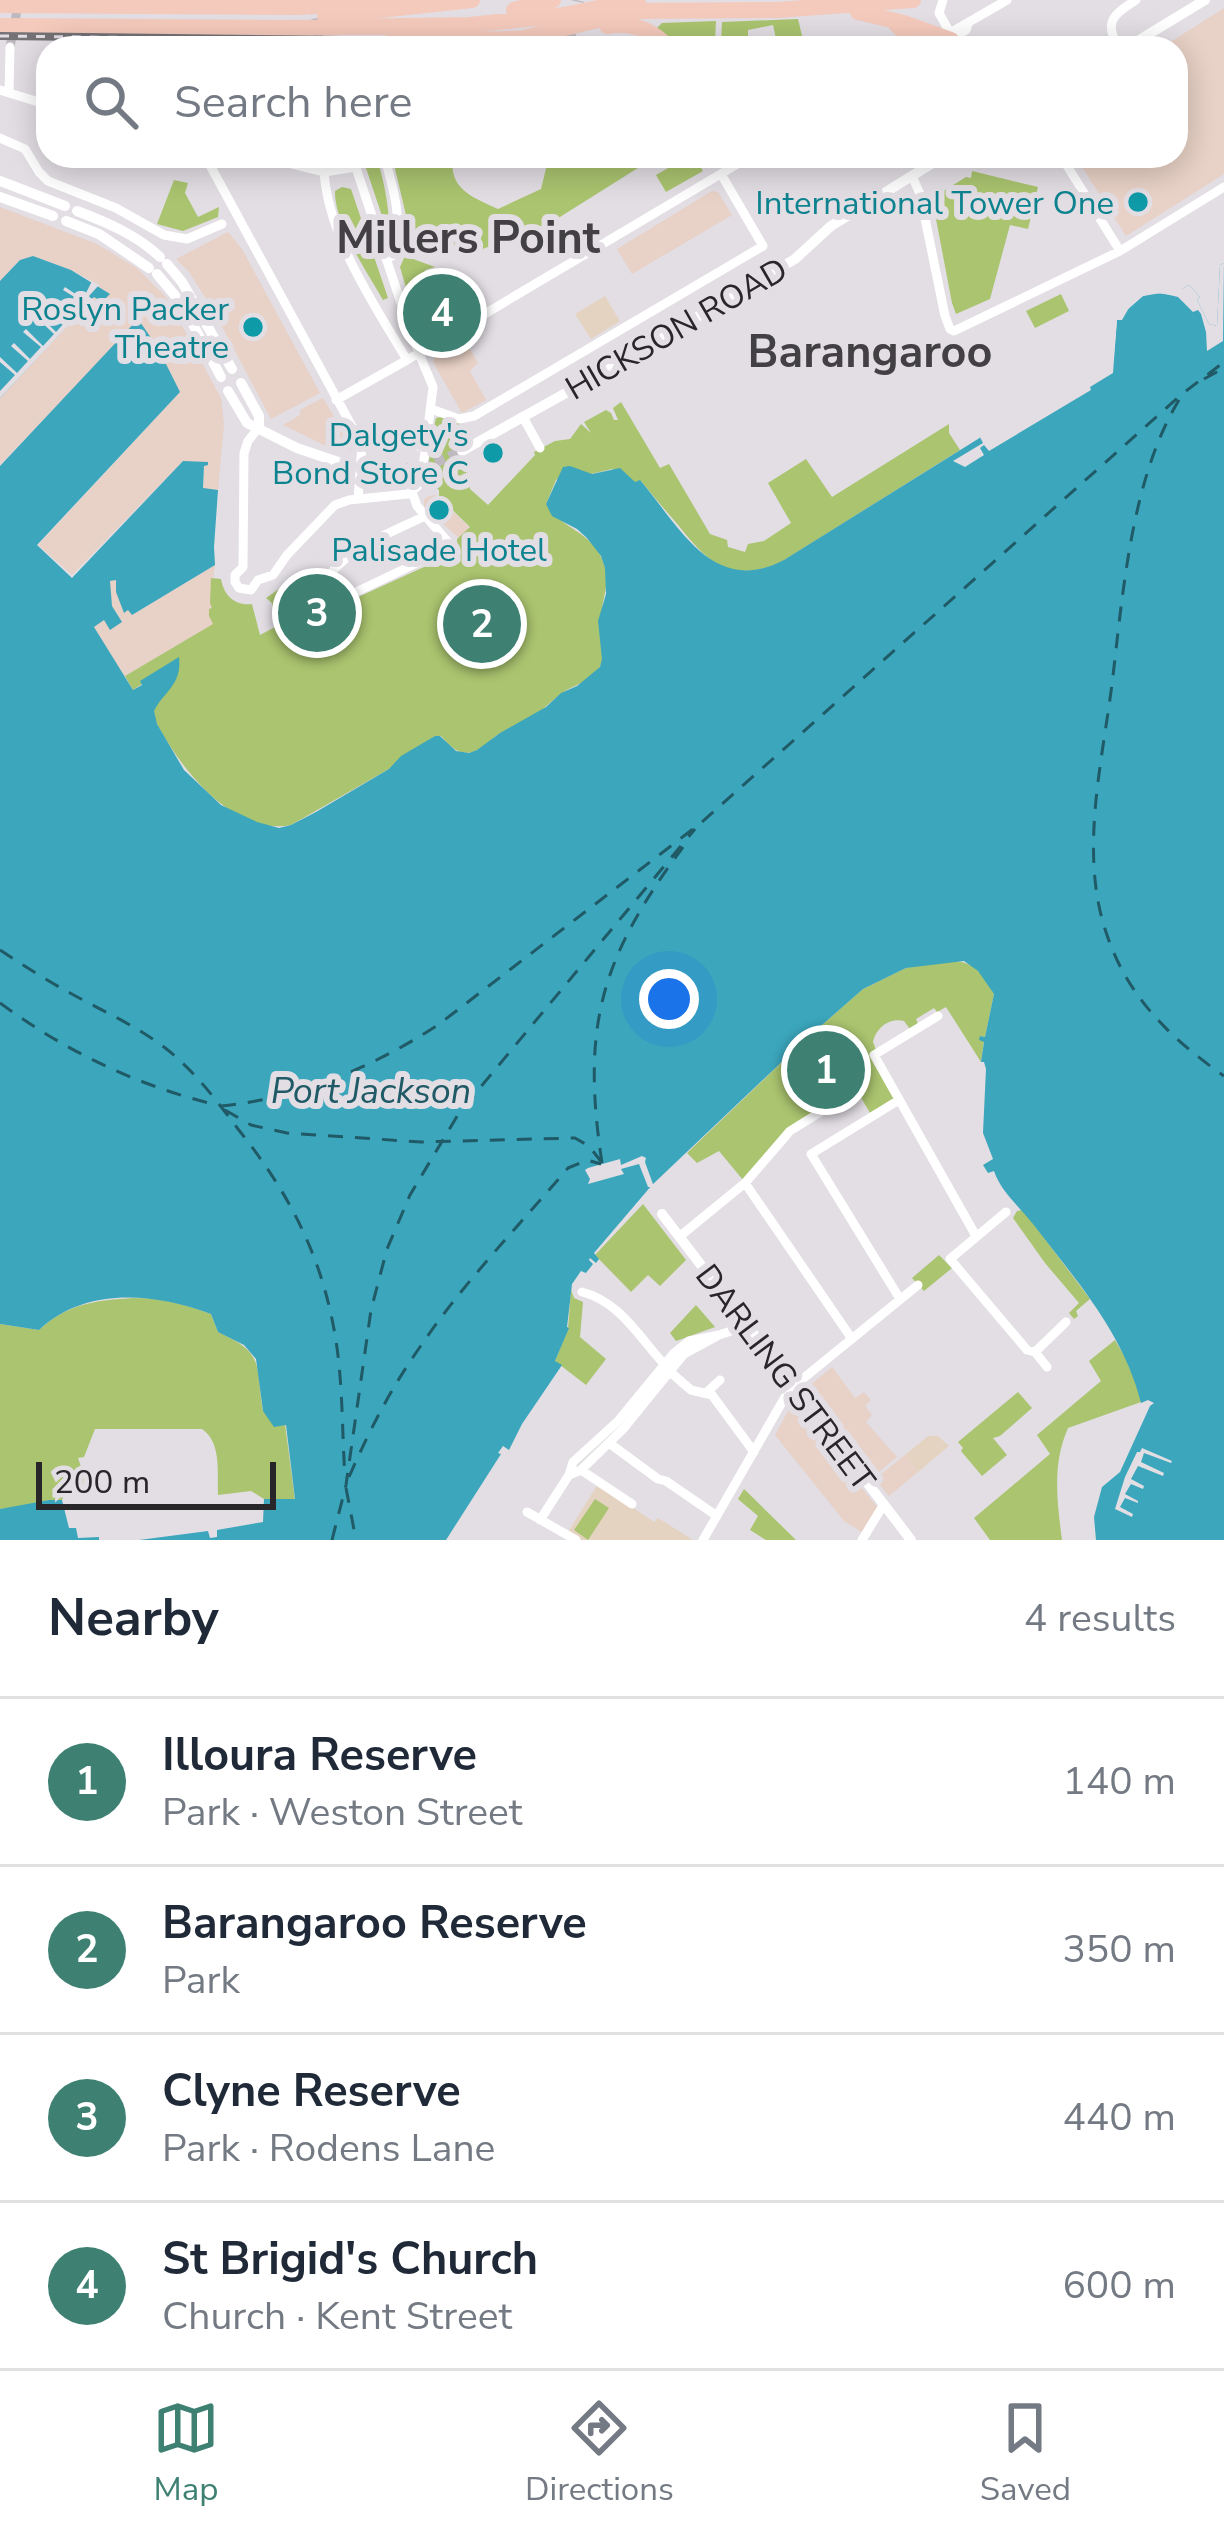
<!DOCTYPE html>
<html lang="en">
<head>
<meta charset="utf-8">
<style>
	body { margin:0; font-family:"Nunito Sans",sans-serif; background:#f6f6f7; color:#1f2937 }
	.scale { position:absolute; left:36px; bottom:30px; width:240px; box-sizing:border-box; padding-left:12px; border:6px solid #282628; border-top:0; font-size:33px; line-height:42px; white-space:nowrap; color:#282628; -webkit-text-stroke:9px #e2dee4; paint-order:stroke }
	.you { position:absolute; left:669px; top:999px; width:42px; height:42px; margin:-30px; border:9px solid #fff; border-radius:50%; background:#1a73e8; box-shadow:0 0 0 18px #1a73e833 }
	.badge { display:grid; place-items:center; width:78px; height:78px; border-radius:50%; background:#3e8173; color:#fff; font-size:39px; font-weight:700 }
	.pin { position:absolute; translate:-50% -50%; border:6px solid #fff; box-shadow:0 3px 12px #0006 }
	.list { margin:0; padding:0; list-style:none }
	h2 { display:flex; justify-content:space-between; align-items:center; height:156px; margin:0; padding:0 48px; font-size:51px }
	h2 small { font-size:39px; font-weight:400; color:#747a83 }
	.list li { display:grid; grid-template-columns:78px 1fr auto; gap:36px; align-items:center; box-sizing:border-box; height:168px; padding:0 48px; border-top:3px solid #e0e1e3 }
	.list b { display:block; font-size:45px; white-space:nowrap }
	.list p { margin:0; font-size:39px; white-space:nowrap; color:#747a83 }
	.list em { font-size:39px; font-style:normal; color:#747a83 }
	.icon { flex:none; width:66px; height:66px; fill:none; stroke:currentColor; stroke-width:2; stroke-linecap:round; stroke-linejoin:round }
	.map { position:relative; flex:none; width:1224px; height:1540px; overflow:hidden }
	.search { position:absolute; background:#fff; box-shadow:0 6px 30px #0003; left:36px; right:36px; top:36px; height:132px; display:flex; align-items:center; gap:30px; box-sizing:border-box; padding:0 42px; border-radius:36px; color:#747a83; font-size:45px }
	.sheet { height:828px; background:#fff }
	nav { display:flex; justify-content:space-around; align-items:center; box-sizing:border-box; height:168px; border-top:3px solid #e0e1e3; background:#fff; font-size:33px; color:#747a83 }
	nav a { display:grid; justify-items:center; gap:6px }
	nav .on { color:#3e8173 }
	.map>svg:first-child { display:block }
	.commercial { fill:#e8d1c6 }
	.education { fill:#e5d3c2 }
	.green { fill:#aac46f }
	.water { fill:#3ba6bc }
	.pier { fill:#e2dee4 }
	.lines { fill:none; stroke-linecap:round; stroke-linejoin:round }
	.ferry { stroke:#205a66; stroke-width:3; stroke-dasharray:15 12; stroke-linecap:butt }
	.minor-tunnel { stroke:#bdb9be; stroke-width:9; stroke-dasharray:9 4.5; stroke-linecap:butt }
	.tertiary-tunnel { stroke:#bdb9be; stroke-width:10; stroke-dasharray:10 5; stroke-linecap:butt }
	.motorway-tunnel { stroke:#bdb9be; stroke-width:16; stroke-dasharray:16 8; stroke-linecap:butt }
	.minor { stroke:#fff; stroke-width:9 }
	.tertiary { stroke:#fff; stroke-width:10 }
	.motorway { stroke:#f4cabc; stroke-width:16 }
	.rail-casing { stroke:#757276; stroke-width:8 }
	.rail { stroke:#e2dee4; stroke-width:3; stroke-dasharray:9; stroke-linecap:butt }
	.culture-dot { fill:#0f9aa8; stroke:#e2dee4; stroke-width:4.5 }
	.labels { text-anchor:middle; stroke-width:12; stroke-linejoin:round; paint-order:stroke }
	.culture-label { font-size:33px; fill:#0d838f; stroke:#e2dee4; text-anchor:end }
	.street-label { font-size:33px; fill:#282628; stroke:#e2dee4 }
	.water-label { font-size:36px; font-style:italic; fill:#205a66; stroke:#e2dee4 }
	.district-label { font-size:45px; font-weight:bold; fill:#434044; stroke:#e2dee4 }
</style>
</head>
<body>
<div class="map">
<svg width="1224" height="1540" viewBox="0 0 1224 1540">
	<rect width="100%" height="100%" fill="#e2dee4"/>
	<path class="commercial" d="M 1224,8 L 1224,174 L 1126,236 L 1075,156 L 1176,156 L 1176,48 L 1161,48 Z
		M 712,191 L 718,192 L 732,215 L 632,274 L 617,249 Z
		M 0,207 L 97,244 L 137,268 L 167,298 L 221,398 L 224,425 L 218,490 L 203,489 L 204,465 L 183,461 L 72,575 L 38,545 L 180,392 L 129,330 L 0,465 L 0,398 L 95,296 L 99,285 L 71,270 L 33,256 L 20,260 L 0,281 Z
		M 228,232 L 242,249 L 320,393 L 271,419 L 213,310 L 189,272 L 176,259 Z
		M 464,338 L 478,363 L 470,371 L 486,400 L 462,413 L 433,362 L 435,355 Z
		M 323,398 L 351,445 L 351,450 L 326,446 L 283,425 L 300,415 L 300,410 Z
		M 436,495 L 470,528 L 460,539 L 424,507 L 424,500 L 429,496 Z
		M 215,565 L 210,602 L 212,603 L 212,609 L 209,616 L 214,624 L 123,677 L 93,627 L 104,620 L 112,606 L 109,581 L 116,580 L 116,592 L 132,615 Z
		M 832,1367 L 855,1398 L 864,1392 L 871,1400 L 865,1406 L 872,1415 L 866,1422 L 897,1457 L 874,1476 L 807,1388 Z
		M 793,1402 L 878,1508 L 862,1532 L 844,1521 L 775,1435 Z
		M 905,1455 L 918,1472 L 889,1496 L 875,1479 Z"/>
	<path class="education" d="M 605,296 L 620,321 L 591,339 L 575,314 Z
		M 928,1436 L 938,1436 L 949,1446 L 918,1472 L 905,1455 Z
		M 598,1484 L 654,1522 L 658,1518 L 693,1540 L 581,1540 L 568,1532 Z"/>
	<path class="green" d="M 798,19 L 805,48 L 778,48 L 773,25 L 748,30 L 748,38 L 721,42 L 722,22 Z
		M 716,21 L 715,42 L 693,48 L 676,48 L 657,28 L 662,23 Z
		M 362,156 L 376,156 C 386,185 389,212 391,243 Z
		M 392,156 L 453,156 C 448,189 472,197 498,209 L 541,189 L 549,156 L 599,156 L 620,160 L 657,156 L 552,222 L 475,252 C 452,253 429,244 410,232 Z
		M 689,156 L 694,156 L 703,171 L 666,192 L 656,175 Z
		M 972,171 L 1038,187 L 1028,229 L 1010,225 L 990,299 L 956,314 L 952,303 L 932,198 L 966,177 L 971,178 Z
		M 174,180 L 188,183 L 185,193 L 198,217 L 219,207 L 218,217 L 183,231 L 157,224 Z
		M 342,187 L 351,189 L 388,298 L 383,300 C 367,272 334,223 335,191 Z
		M 405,256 L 435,267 L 425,270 L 435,286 L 430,298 L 412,309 L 400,267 Z
		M 1061,294 L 1069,311 L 1035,328 L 1026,311 Z
		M 621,402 L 660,468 L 669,464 L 710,534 L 727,540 L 728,547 L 745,552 L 748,544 L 764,541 L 791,523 L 768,483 L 806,459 L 832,497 L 949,424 L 949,433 L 960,450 L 778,564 C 729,582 708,563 679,526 C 666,511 653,496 641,481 L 635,483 L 612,469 L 591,474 L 574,469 L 556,480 L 546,504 C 561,531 597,530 606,571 C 608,585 604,595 602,608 C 601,625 607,648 601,664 C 596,679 577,684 565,691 C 557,696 550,703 543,709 C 530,718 516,725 502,732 C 492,737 484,749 472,752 C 457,756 450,745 441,736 L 435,736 L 389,769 L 291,825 C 234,836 184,772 159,728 C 151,714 150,699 142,684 L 133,690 L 125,676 L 213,624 L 209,616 L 209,609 L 212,608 L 210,603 L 211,578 L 221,579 C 224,596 235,606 252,604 L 260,635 L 275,627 L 272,603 L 266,598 L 279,589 L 289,591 L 292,584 L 307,589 L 306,595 L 311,600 L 325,599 L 341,591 L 336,601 L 341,607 L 348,609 L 356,598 L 457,552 L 457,539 L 470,527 L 439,497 L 439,490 L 428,481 L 430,445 L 436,418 L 441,417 L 470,427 L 462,433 L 462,464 L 470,479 L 470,489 L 488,505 L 535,455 L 534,452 L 555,441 L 570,439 L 581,424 L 591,433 L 584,422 L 606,410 L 611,413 L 614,420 L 618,420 L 613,408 Z
		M 944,961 C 974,960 979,969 994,994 L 985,1037 L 980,1036 L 984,1041 L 981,1062 L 946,1007 L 937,1012 L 934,1008 L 916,1019 L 918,1024 L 910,1029 L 904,1021 C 889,1017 876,1028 873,1042 L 895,1098 L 870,1113 L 859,1094 L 825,1115 L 821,1109 L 743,1180 L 719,1151 L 697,1163 L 687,1153 L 806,1039 L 863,989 L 906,968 Z
		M 643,1204 L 686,1260 L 660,1286 L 648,1275 L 631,1292 L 595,1255 Z
		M 1023,1210 L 1090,1299 L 1076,1311 L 1078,1316 L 1074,1319 L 1069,1313 L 1079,1303 L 1045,1263 L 1013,1218 L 1017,1211 Z
		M 939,1255 L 952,1268 L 924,1291 L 912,1278 Z
		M 571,1290 L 574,1298 L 583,1302 L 580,1337 L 606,1359 L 586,1385 L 555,1361 L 568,1329 Z
		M 133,1298 C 162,1298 184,1304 211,1314 L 218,1332 C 266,1354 255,1364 263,1411 L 285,1424 L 295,1500 L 264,1499 L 251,1491 L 218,1495 C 217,1472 222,1443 202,1429 L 95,1429 L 84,1457 L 78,1458 C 82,1470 86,1479 81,1490 L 65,1494 L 62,1500 C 40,1499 21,1508 0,1509 L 0,1324 L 39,1330 C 67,1304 96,1300 133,1298 Z
		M 696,1305 L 715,1327 L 676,1341 L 670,1333 Z
		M 1115,1340 L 1134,1373 L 1141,1402 L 1068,1428 C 1052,1464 1057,1501 1062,1540 L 990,1540 L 974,1518 L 1050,1454 L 1037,1435 L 1101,1381 L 1089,1361 Z
		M 1018,1392 L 1032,1408 L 1000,1436 L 993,1438 L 1007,1455 L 982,1476 L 961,1451 L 963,1448 L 958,1442 Z
		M 744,1489 L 796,1540 L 766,1540 L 750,1530 L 758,1516 L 738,1499 Z
		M 595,1499 L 609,1508 L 588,1540 L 574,1530 Z"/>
	<path class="water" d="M 33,256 L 71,270 L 110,294 L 102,302 L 94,297 L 0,398 L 0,281 L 20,260 Z
		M 1224,263 L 1224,1540 L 1096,1540 L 1094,1517 L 1102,1487 L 1120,1472 L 1150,1406 L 1154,1403 L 1148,1400 L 1141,1403 C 1124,1334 1076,1280 1033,1224 C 1020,1207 1001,1192 994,1171 L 988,1173 L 983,1165 L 993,1159 L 983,1133 L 986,1069 L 984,1062 L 981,1062 L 984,1042 L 979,1040 L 980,1036 L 985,1037 L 994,994 L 978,971 L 964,961 L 906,968 L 863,989 L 806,1039 L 652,1185 L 594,1253 L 599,1259 L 596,1263 L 590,1258 L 589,1260 L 593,1264 L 586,1273 L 581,1271 L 572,1284 L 567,1327 L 569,1328 L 555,1361 L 562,1365 L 522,1424 L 509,1450 L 503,1446 L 498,1453 L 501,1454 L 446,1540 L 139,1540 L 208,1531 L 210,1538 L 217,1537 L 217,1530 L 263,1522 L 264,1499 L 295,1499 L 286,1425 L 274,1427 L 263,1411 L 256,1359 L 244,1345 L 218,1332 L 211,1314 C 155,1293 86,1286 39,1330 L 0,1324 L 0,466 L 138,319 L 158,348 L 180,392 L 37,545 L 72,578 L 183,461 L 208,462 L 208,465 L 204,466 L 203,488 L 218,490 L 214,547 L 215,565 L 132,615 L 128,610 L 124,613 L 116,592 L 116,580 L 110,581 L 112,606 L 122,622 L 110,630 L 104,620 L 94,627 L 133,690 L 142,685 L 140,681 L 179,657 C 182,685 165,690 154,711 L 157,724 L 184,770 L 221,805 L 257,822 L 279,828 L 291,825 L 316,812 L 389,769 L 401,756 L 435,736 L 440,736 L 456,751 L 469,753 L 477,750 L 500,733 L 546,707 L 561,693 L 577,686 L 600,667 L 602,659 L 598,621 L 606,594 L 605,568 L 601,556 L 587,538 L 577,529 L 552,516 L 546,504 L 563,467 L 570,466 L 592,474 L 620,468 L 635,482 L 640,480 C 680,527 713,597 784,560 L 1114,354 L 1117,319 L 1143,296 L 1155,293 L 1172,295 L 1189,285 L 1200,297 L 1197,300 L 1209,324 L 1217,326 L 1220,265 Z
		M 49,1500 L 62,1500 L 69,1528 L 76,1528 L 78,1538 L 99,1537 L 99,1540 L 0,1540 L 0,1509 Z"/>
	<path class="pier" d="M 1224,263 L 1223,341 L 1207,351 L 1206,332 L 1201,314 L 1198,310 L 1193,312 L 1178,297 L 1161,293 L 1143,296 L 1130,306 L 1122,320 L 1117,320 L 1113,373 L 1090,387 L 1091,390 L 989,451 L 984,445 L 980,448 L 984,455 L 965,467 L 953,461 L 983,443 L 980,437 L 1049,393 L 1047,388 L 1078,369 L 1086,368 L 1104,357 L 1108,350 L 1114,314 L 1118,313 L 1126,302 L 1141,291 L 1175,286 L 1182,289 L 1189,285 L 1200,297 L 1197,300 L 1209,324 L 1217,326 L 1220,265 Z
		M 92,281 L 99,285 L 89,296 L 92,300 L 0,398 L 0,391 L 15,375 L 0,362 L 0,357 L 17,373 L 28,361 L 11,346 L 14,343 L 30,359 L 41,347 L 23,332 L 26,329 L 43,346 L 54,334 L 37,318 L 39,315 L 56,332 L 67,320 L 50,305 L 52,302 L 69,318 L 81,301 L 63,290 L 65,287 L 83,299 Z
		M 642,1156 L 646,1158 L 645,1162 L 654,1187 L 648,1187 L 639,1164 L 621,1169 L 624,1174 L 588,1184 L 590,1179 L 585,1170 L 588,1168 L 620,1159 L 621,1165 Z
		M 1142,1448 L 1172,1461 L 1171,1463 L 1144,1453 L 1141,1462 L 1164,1473 L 1163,1476 L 1138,1466 L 1131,1479 L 1144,1486 L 1143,1489 L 1131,1484 L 1125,1494 L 1138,1501 L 1138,1503 L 1125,1498 L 1120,1507 L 1133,1514 L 1132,1517 L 1115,1509 L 1125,1477 L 1137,1452 L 1140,1452 Z"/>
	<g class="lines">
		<path class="ferry" d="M 1204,379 L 1224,368
			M 1179,400 C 1131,479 1123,593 1112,684 C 1102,763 1080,851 1105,929 C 1126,996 1169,1037 1224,1076
			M 0,950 C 23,965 46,980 70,993 C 99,1009 130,1023 157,1042 C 190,1065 214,1097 238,1129 C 290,1194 323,1258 336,1341 C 343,1386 342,1433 345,1478
			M 0,1003 C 65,1051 138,1086 217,1105
			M 221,1106 C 301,1098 371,1068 438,1025 L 702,822 L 1182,394 L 1224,362
			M 225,1110 L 251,1125 L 287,1133 L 421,1142 L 575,1138 L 589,1146 L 603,1164
			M 602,1163 C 581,1025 601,958 683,847
			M 349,1477 C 369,1431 391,1388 420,1347 C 463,1283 518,1227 568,1168 L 587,1160 L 601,1164
			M 346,1488 L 356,1540
			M 332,1540 L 346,1485 L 371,1310 L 387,1249 L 410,1195 L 459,1113 L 695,829"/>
		<path class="minor-tunnel" d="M 314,5 L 320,48
			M 10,47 L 18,5"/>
		<path class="tertiary-tunnel" d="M 406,469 L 435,463 L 462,451"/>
		<path class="motorway-tunnel" d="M 565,48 L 576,0"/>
		<path class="minor" d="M 943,0 L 939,13 L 953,38
			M 579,48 L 599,44 L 607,47
			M 924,48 L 1007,0
			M 938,48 L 966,30 L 968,24
			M 1119,48 C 1103,22 1113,15 1136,0
			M 0,90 L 48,105
			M 9,93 L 10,47
			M 0,138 L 25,149 L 39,172 L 48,181 L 116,208 L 164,235 L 187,239 L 222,224
			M 205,156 L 362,445
			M 258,156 L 324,172 L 356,167
			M 384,156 C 393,186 403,223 396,254 L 386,259
			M 1061,156 L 1120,251
			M 324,172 C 329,239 374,304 407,360
			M 912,176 L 920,194 L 945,316 L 950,329 L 954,331 L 1120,251 L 1224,187
			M 336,400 L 407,360 L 751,156
			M 431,409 L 459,419 L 474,416 L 763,246 L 721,174
			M 523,417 L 540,448
			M 362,445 L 424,446
			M 358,499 L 362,445
			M 243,567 L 244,453 L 248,441 L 259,427
			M 243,567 L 235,575 L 235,582 L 239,588 L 251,590 L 258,580
			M 258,580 L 273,575 L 287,555 L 335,505 L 349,500 L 408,494 L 418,486 L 422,476 L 433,387 L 413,339 L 352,156
			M 317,596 C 336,551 384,536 425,516
			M 345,600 L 352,594 L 446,549 L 447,541 L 417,506 L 412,492
			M 938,1016 L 874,1055 L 976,1236
			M 899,1100 L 811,1154 L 900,1299
			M 745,1183 L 852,1339
			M 1006,1212 L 950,1259 L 1027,1350 L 1035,1352 L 1047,1367
			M 679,1237 L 745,1183 L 790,1131 L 822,1111
			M 582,1292 C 619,1301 639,1337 664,1364
			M 1035,1352 L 1066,1322
			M 669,1371 L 691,1390 L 712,1395 L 754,1452
			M 707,1392 L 720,1380
			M 609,1443 L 658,1479 L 666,1481 L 717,1516
			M 581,1470 L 632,1504
			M 569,1475 L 581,1470 L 624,1428 L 684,1354 L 719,1335 L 747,1326
			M 527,1512 L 576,1540
			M 540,1520 L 569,1475 L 573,1462 L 618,1421 L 673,1354 L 689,1341 L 719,1335
			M 703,1540 L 789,1390 L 918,1285
			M 862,1540 L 884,1504"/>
		<path class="tertiary" d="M 1126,48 L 1205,0
			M 0,181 L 65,206
			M 0,197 L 53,216
			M 77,211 C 106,222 137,235 160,257
			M 66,221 L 99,234 L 149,268
			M 167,264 L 182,282 L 232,369
			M 157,274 L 182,304 L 221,377
			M 241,383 L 259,416 L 259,427
			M 228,391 L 247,423 L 297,448 L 347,465
			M 462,451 L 609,369 L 795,259 L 831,226 L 944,156
			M 370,469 L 406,469
			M 662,1214 L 911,1540"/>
		<path class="motorway" d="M 0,5 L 300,7 L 390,0
			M 514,10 L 553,0
			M 858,12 L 904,23 L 951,40
			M 325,16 L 472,0
			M 892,20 L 907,35 L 908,48
			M 0,26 L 279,28 L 469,25 L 564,15 L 638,0
			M 607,26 C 632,22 652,29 669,48
			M 393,33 L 473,40 L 534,38
			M 523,38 L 636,11 L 777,10 L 913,0"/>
		<defs>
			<path id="rail" d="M 0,36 L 342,40"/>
		</defs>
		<use href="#rail" class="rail-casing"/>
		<use href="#rail" class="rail"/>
	</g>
	<g class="culture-dot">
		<circle cx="1138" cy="202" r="12"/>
		<circle cx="253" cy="327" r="12"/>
		<circle cx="493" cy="453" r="12"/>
		<circle cx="439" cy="510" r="12"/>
	</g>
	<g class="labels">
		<g class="culture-label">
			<text x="1114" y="214">International Tower One</text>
			<text x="229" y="320">Roslyn Packer<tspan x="229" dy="38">Theatre</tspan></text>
			<text x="469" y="446">Dalgety's<tspan x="469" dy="38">Bond Store C</tspan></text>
			<text x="439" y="561" text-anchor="middle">Palisade Hotel</text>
		</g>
		<g class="street-label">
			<text transform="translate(676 328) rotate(-30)" y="12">HICKSON ROAD</text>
			<text transform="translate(786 1377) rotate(53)" y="12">DARLING STREET</text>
		</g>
		<g class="water-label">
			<text x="371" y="1103">Port Jackson</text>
		</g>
		<g class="district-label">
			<text x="468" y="253">Millers Point</text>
			<text x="870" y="367">Barangaroo</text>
		</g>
	</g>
</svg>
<div class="scale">200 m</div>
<div class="you"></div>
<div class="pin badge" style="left:826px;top:1070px">1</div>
<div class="pin badge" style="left:482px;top:624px">2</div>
<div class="pin badge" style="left:317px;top:613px">3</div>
<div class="pin badge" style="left:442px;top:313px">4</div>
<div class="search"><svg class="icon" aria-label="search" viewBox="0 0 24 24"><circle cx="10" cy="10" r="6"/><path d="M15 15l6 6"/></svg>Search here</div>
</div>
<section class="sheet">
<h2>Nearby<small>4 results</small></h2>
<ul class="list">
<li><span class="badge">1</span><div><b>Illoura Reserve</b><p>Park · Weston Street</p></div><em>140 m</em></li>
<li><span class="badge">2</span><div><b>Barangaroo Reserve</b><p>Park</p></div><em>350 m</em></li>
<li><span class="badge">3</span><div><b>Clyne Reserve</b><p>Park · Rodens Lane</p></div><em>440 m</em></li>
<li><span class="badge">4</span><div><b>St Brigid's Church</b><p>Church · Kent Street</p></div><em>600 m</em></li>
</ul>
</section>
<nav>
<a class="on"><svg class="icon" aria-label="map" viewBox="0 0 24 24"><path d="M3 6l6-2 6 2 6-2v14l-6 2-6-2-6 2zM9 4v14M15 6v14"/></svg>Map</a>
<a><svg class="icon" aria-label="directions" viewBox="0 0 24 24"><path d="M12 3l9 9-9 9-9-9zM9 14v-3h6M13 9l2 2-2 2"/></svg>Directions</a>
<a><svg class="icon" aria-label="saved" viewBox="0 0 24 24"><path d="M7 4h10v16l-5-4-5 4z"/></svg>Saved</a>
</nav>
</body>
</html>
